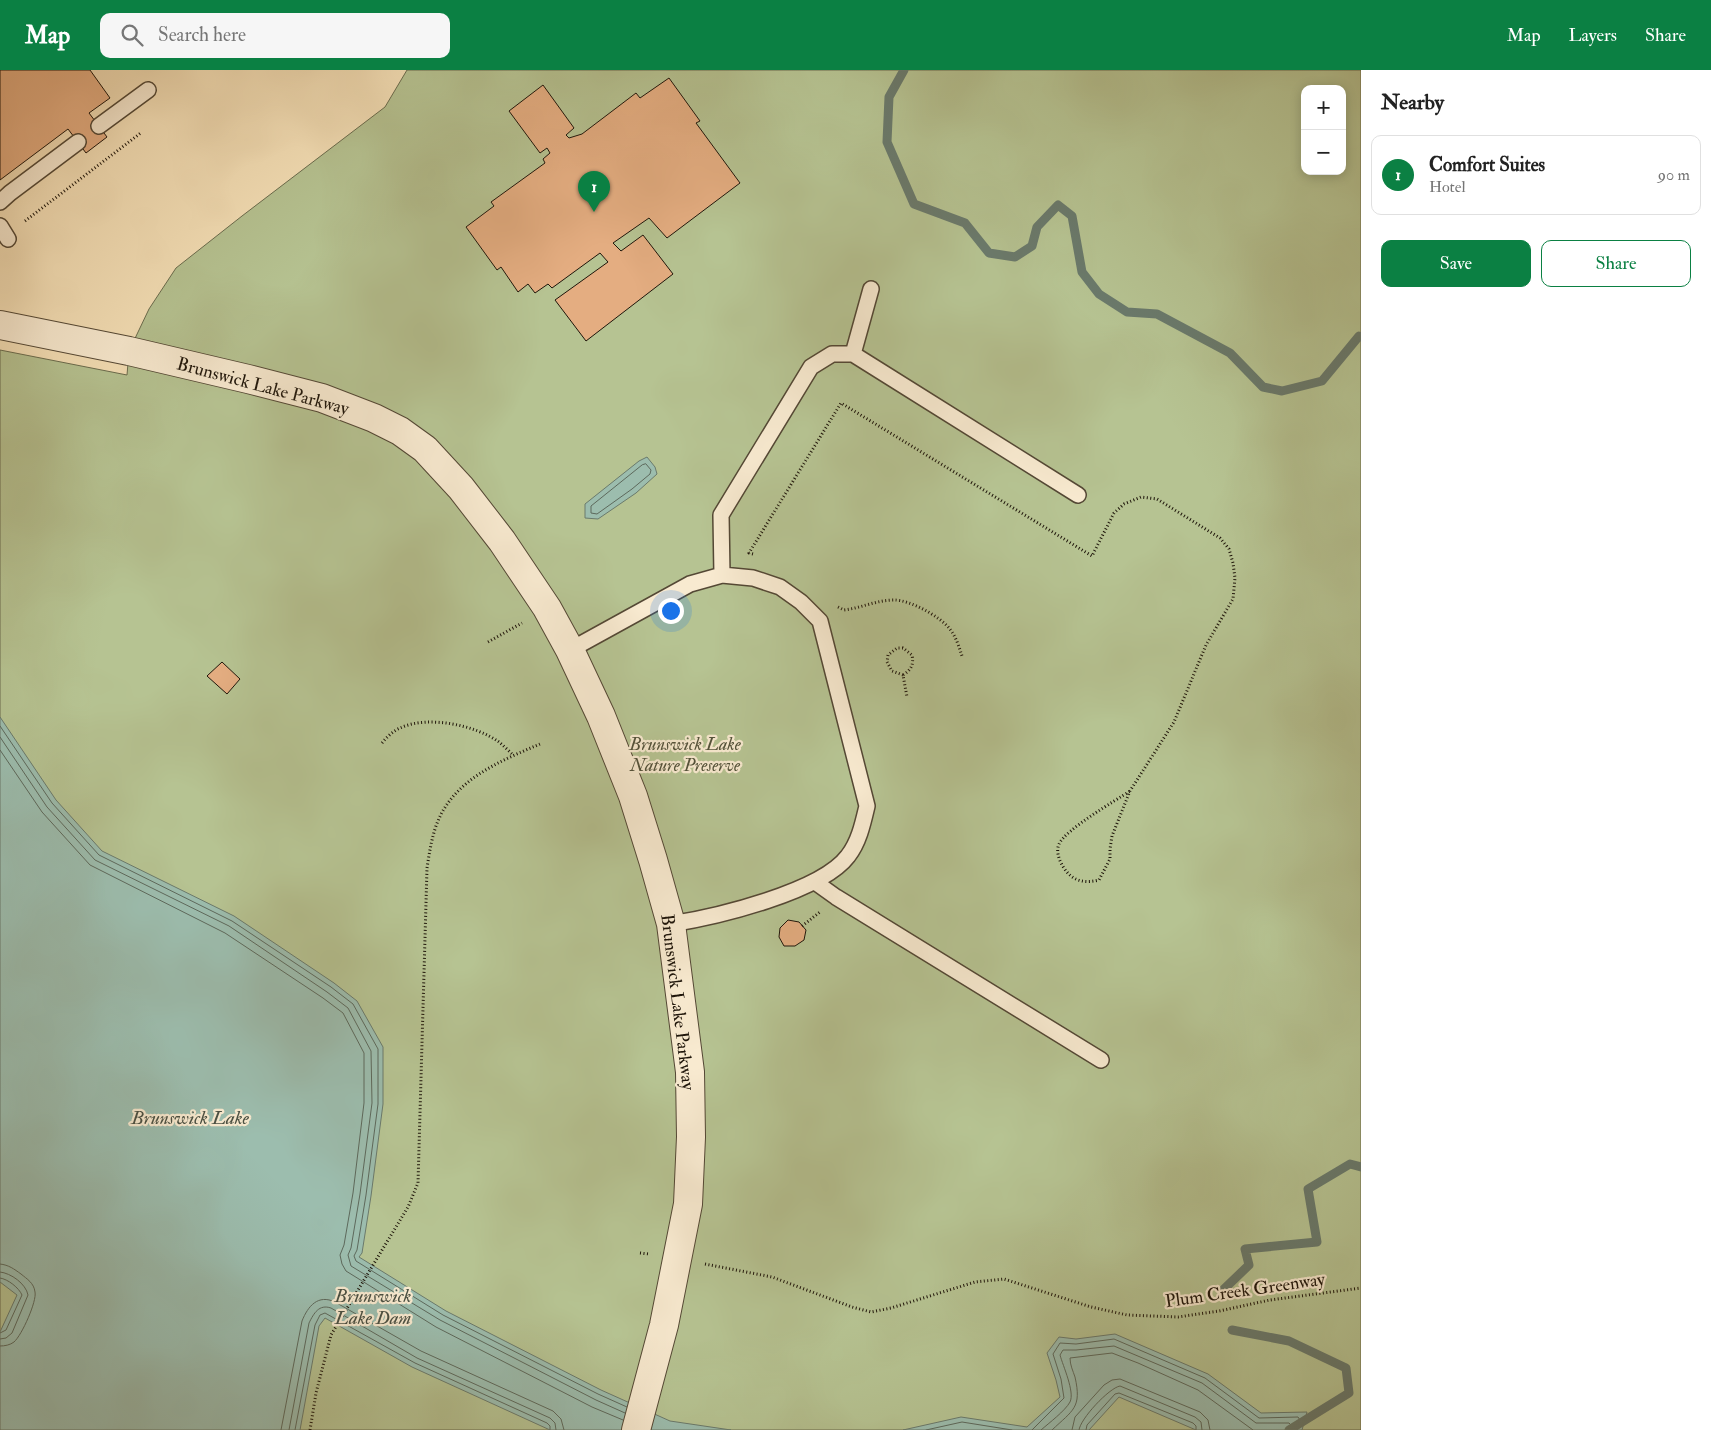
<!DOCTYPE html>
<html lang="en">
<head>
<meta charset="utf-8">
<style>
	body { margin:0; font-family:"IM FELL Double Pica",serif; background:#f6f6f6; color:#222 }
	.controls { position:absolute; right:15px; top:15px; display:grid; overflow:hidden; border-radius:10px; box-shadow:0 2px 12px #0003 }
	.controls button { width:45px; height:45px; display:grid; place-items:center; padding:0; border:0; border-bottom:1px solid #e0e0e0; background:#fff; color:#222; font:25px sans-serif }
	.you { position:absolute; left:670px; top:540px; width:18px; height:18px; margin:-12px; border:4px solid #fff; border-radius:50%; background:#1a73e8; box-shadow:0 0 0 8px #1a73e833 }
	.badge { display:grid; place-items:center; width:32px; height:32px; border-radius:50%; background:#0b8043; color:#fff; font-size:16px; font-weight:700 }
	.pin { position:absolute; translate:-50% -41px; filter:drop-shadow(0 1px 2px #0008) }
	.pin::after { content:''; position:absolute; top:26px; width:18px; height:15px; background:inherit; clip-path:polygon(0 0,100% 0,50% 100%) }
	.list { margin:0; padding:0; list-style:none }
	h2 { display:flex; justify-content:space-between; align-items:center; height:65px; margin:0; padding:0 20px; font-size:21px }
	h2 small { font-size:16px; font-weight:400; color:#767676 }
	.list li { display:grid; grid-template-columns:32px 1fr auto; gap:15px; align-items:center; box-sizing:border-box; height:80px; margin:0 10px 10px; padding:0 10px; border:1px solid #e0e0e0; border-radius:10px }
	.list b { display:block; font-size:19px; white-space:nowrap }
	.list p { margin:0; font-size:16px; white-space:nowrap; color:#767676 }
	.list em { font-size:16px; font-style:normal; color:#767676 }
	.actions { display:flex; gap:10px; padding:15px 20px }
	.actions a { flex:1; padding:11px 0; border:1px solid #0b8043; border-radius:10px; text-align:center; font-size:18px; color:#0b8043 }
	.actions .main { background:#0b8043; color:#fff }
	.icon { flex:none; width:28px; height:28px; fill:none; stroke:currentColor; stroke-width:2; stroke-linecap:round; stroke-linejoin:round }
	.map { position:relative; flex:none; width:1361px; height:1360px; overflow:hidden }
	header { display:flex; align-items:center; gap:30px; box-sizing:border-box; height:70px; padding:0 25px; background:#0b8043; color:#fff }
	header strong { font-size:24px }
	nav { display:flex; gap:28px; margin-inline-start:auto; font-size:18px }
	.search { width:350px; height:45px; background:#f6f6f6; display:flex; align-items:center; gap:12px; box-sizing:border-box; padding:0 18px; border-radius:10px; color:#767676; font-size:19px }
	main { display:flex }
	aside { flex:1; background:#fff }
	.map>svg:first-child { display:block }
	.green { fill:#b6c392; stroke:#6a6c4e; fill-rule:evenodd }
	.water { fill:#9cbdae; stroke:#6a7a6c }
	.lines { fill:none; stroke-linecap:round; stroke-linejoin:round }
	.shore { stroke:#5d695c; stroke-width:1 }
	.stream { stroke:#6a7a6c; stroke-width:9 }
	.building { fill:#e4ad81; stroke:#1e150a }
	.lane-casing { stroke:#544835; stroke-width:18 }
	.street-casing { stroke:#544835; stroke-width:30 }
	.path { stroke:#1e150a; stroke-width:3; stroke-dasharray:1 2.5; stroke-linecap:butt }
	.lane { stroke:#f8ead0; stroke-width:15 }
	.street { stroke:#f8ead0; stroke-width:28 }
	.labels { text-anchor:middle; stroke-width:4.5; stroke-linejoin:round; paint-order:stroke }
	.street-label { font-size:18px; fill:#1e150a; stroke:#f8ead0 }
	.park-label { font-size:18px; font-style:italic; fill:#53523a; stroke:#f8ead0 }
	.water-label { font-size:19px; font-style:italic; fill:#4a5043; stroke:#f8ead0 }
</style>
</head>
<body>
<header>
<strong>Map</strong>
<div class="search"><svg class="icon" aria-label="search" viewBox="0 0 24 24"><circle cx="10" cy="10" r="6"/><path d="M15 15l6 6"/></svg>Search here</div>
<nav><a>Map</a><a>Layers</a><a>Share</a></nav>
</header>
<main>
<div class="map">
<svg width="1361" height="1360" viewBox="0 0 1361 1360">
	<rect width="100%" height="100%" fill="#f4dfb6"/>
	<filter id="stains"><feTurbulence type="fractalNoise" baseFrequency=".004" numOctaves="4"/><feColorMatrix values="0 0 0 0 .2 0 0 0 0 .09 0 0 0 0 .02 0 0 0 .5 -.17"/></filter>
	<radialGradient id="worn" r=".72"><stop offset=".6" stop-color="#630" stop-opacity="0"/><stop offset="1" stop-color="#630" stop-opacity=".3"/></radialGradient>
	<path class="green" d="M 407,0 L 1361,0 L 1361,1360 L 0,1360 L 0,280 L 127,305 L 129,281 L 149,239 L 176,198 L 242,146 L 385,37 ZM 1305,19 L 1342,19 L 1342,101 L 1305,101 Z"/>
	<path class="water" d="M 647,387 L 655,397 L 657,404 L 636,423 L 598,449 L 585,448 L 585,434 L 639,391 Z
		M 0,647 L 56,730 L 102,781 L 234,846 L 334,913 L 357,931 L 383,977 L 383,1034 L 371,1126 L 362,1183 L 359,1187 L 446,1241 L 601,1320 L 670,1351 L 731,1360 L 550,1360 L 412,1297 L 325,1248 L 319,1256 L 300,1360 L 0,1360 L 0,1262 L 17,1225 L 0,1212 Z
		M 1115,1264 L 1208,1304 L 1261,1343 L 1307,1342 L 1302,1360 L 1196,1360 L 1119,1327 L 1089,1360 L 903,1360 L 961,1347 L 1027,1357 L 1060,1327 L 1056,1310 L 1047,1283 L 1059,1267 L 1076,1269 Z"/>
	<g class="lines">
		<path class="shore" d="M 646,394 L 651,400 L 650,404 L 632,419 L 597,444 L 591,443 L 591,436 L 642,395 Z
			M 0,656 L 52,733 L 99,785 L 232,851 L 331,917 L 353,934 L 378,979 L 378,1034 L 366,1125 L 357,1180 L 354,1186 L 356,1191 L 443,1245 L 598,1324 L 627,1337
			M 0,667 L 47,737 L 95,790 L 229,856 L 327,922 L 348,938 L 371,981 L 372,1033 L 360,1124 L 351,1178 L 348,1185 L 351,1196 L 440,1250 L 596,1330 L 625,1343
			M 0,680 L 42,742 L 90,795 L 225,863 L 323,928 L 343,943 L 364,983 L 364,1033 L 353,1123 L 344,1175 L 340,1185 L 342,1194 L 346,1201 L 436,1257 L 592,1337 L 623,1350
			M 0,1194 C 9,1195 14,1199 21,1204 C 27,1209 34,1213 35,1222 C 37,1231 22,1265 14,1272 C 10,1275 5,1276 0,1276
			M 0,1202 C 11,1203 26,1214 28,1225 L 12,1263 L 6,1268 L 0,1269
			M 0,1208 C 8,1209 19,1218 22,1225 L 6,1260 L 0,1263
			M 281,1360 L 302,1251 C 308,1236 318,1224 335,1232 L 421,1281 L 553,1341 L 561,1349 L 564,1360
			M 289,1360 L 309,1253 C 314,1243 319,1234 331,1238 L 417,1288 L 550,1348 L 555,1353 L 556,1360
			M 295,1360 L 315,1255 L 320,1245 L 325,1243 L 415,1293 L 547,1353 L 550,1356 L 550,1360
			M 926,1360 L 962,1352 L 1012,1360
			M 1032,1360 L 1064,1328 L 1061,1309 L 1053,1284 L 1060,1273 L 1076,1274 L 1114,1269 L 1205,1308 L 1259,1348 L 1298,1347 L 1300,1350 L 1297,1360
			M 1041,1360 C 1049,1353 1065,1341 1070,1332 C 1075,1322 1063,1296 1060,1285 L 1063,1280 L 1076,1280 L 1114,1276 L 1202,1313 L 1256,1353 L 1289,1353 L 1291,1355 L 1291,1360
			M 1052,1360 C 1073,1340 1082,1338 1075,1307 C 1073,1301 1070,1295 1070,1288 L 1112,1283 L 1138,1293 L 1198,1320 L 1253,1360
			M 1072,1360 L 1075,1347 L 1104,1315 L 1112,1310 L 1120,1309 L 1200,1342 L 1208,1350 L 1210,1360
			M 1079,1360 C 1080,1349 1109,1318 1120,1316 L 1195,1347 L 1201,1352 L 1202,1360
			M 1086,1360 L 1087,1355 L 1115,1324 L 1119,1323 L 1193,1353 L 1196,1356 L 1196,1360"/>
		<path class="stream" d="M 904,0 L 889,27 L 887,72 L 914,134 L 965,153 L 989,183 L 1015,187 L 1032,176 L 1037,157 L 1058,135 L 1072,146 L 1082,202 L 1099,224 L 1127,242 L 1157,244 L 1230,283 L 1263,317 L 1282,321 L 1322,311 L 1359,266 L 1361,267
			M 1223,1220 L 1249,1195 L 1245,1179 L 1317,1172 L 1308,1119 L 1350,1094 L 1361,1097
			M 1232,1260 L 1289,1271 L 1346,1298 L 1349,1323 L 1289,1360"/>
	</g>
	<path class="building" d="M 0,0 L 90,0 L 110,28 L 89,43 L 107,67 L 86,83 L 68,59 L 0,110 Z
		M 669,8 L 700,51 L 696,53 L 740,113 L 667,168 L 649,148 L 613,173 L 621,181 L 643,165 L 673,204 L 586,271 L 555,230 L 608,192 L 600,183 L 552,218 L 548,214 L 535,223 L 528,214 L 518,222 L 501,197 L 497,200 L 466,157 L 494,136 L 491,132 L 545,93 L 543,89 L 550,83 L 547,78 L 540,83 L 509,41 L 543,15 L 574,58 L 566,65 L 569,68 L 582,64 L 636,23 L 640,28 Z
		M 222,592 L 240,609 L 227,624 L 207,606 Z
		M 788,850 L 799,852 L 806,860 L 804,870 L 795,876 L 784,876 L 779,867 L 780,858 Z"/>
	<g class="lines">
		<defs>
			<path id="lane" d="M 99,56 L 148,20
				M 0,132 L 10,123 L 78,72
				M 0,156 L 8,169
				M 853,284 L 871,219
				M 722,505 L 721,445 L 811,297 L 832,284 L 853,284 L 1078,425
				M 570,580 L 690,514 L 722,505 L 753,508 L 780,517 L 801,532 L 820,551 L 867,736 C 863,753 859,772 848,786 C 821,822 716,847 671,854
				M 815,812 L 836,827 L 1101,990"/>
			<path id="street" d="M 0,255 L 129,281 L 248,309 L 322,328 L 374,348 L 400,361 L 425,379 L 461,418 L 502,471 L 547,538 L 570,580 L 601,646 L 633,726 L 653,790 L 671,854 L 690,1002 L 691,1067 L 688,1134 L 664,1255 L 636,1360"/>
		</defs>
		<use href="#lane" class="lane-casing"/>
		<use href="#street" class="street-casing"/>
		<path class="path" d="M 25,151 L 142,62
			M 753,484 L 749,483 L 841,333 L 1092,486 L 1114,443 L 1124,434 L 1141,427 L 1157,429 L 1220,468 L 1229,479 L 1233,493 L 1235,508 L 1233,529 L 1206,575 L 1174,652 L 1130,721 L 1112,766 L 1110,779 L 1110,789 L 1099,810 C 1087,813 1075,812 1067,802 C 1061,795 1055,783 1059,774 C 1066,759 1115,731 1130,721
			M 838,537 L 844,540 C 861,538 877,530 894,530 C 910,530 939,546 949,558 C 956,566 959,577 962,586
			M 488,572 L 522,553
			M 903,605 L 892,601 L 887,592 L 888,585 L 897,578 L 903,578 L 912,585 C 914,595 911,600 903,605 L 907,627
			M 382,673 C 387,667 393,661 400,658 C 428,645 475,655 499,672 C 504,676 509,681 513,685
			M 802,856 L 820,842
			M 640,1183 L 649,1184
			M 705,1194 L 772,1207 L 852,1237 L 871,1242 L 891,1238 L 975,1212 L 1004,1209 L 1091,1237 L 1127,1245 L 1178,1247 L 1219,1241 L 1270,1230 L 1361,1218
			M 310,1360 L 316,1323 L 331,1265 L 408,1137 L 418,1113 L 427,798 C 429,785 431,772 435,759 C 450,711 498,692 540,674"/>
		<use href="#lane" class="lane"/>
		<use href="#street" class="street"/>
	</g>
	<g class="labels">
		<g class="street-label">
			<text transform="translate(263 316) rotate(15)" y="6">Brunswick Lake Parkway</text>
			<text transform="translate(678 932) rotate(83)" y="6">Brunswick Lake Parkway</text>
			<text transform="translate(1245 1220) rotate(-8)" y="6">Plum Creek Greenway</text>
		</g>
		<g class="park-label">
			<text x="685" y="680">Brunswick Lake<tspan x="685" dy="21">Nature Preserve</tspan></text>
		</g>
		<g class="water-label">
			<text x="190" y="1054">Brunswick Lake</text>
			<text x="373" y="1232">Brunswick<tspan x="373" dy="22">Lake Dam</tspan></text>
		</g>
	</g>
	<rect width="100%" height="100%" filter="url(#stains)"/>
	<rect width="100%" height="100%" fill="url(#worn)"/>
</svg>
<div class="controls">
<button>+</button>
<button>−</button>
</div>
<div class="you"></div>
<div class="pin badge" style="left:594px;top:142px">1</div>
</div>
<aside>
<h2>Nearby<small></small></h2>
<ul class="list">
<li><span class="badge">1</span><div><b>Comfort Suites</b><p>Hotel</p></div><em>90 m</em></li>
</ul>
<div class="actions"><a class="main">Save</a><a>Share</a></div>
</aside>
</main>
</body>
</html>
